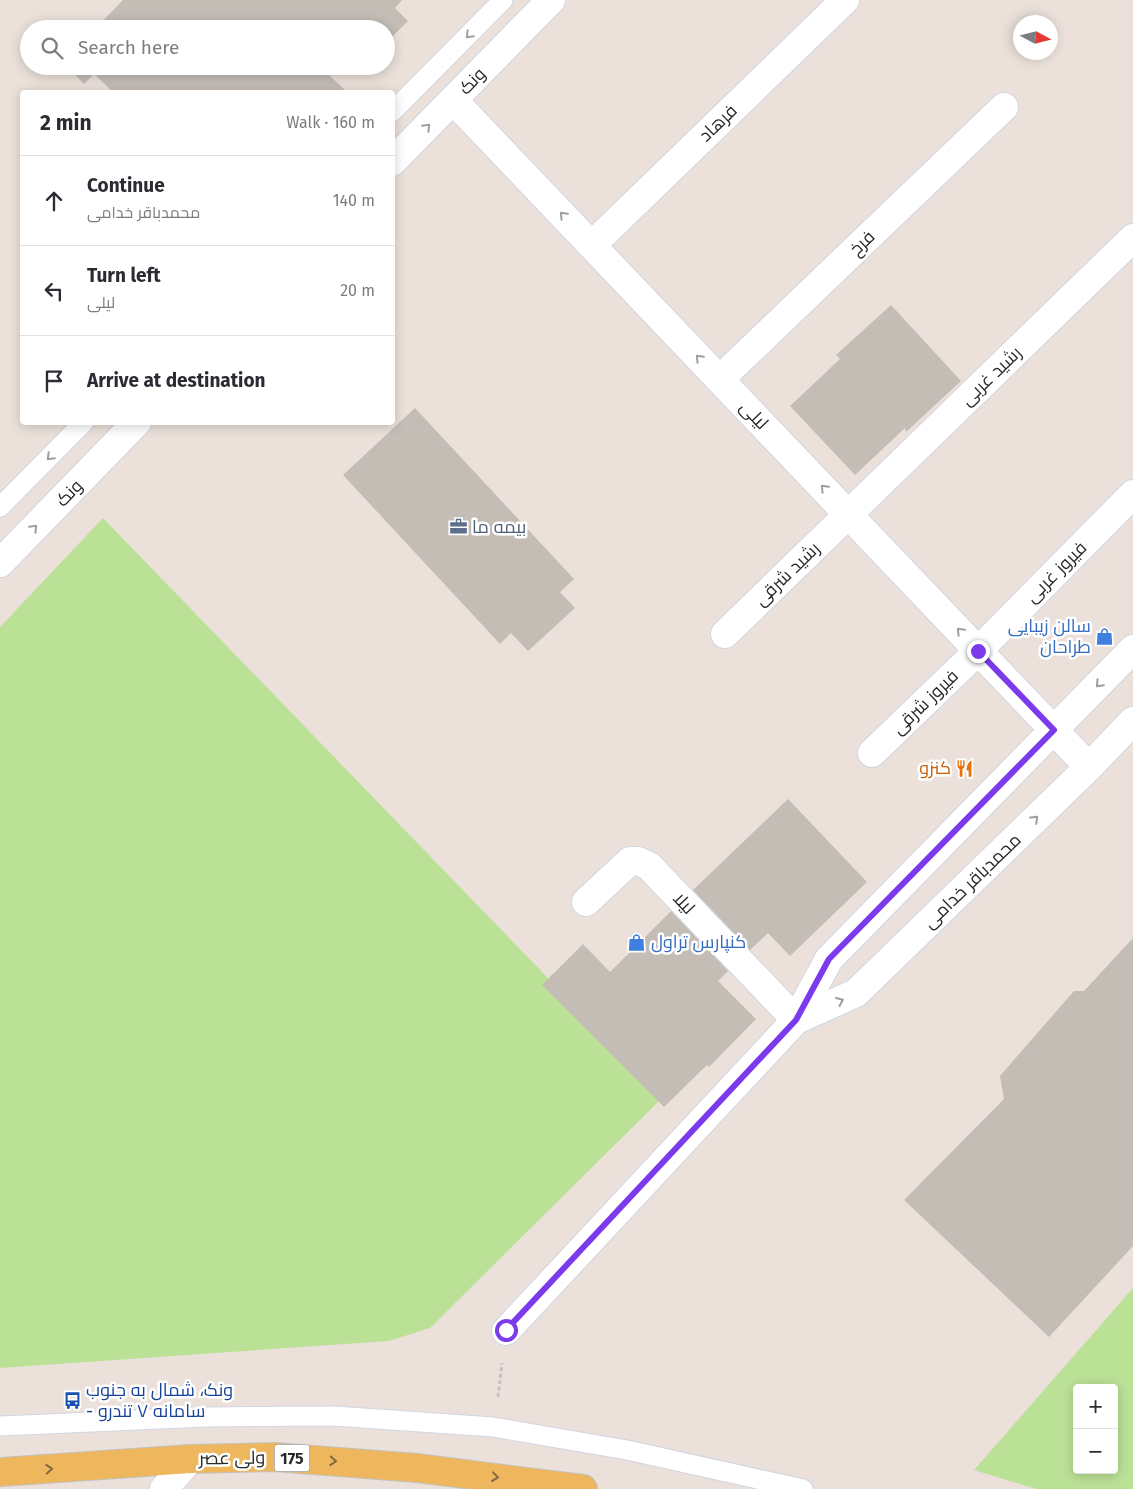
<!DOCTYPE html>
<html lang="en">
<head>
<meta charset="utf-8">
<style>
	body { margin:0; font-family:"Fira Sans",Cairo,sans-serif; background:#f2f2f3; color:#2b2b33 }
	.controls { position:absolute; right:15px; bottom:15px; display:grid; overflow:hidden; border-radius:5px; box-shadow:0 2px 12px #0003 }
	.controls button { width:45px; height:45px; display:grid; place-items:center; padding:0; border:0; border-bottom:1px solid #e1e1e2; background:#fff; color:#2b2b33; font:25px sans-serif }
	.compass { position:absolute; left:1013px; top:15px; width:45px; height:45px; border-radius:50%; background:#fff; box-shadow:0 2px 12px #0003; rotate:97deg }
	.stop { position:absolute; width:15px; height:15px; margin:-11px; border:4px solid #7c3aed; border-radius:50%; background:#fff }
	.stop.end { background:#7c3aed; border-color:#fff; box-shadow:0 1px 5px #0008 }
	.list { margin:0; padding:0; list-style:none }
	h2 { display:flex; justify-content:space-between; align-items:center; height:65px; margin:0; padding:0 20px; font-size:21px }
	h2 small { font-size:16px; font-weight:400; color:#7c7c81 }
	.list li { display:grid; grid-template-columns:32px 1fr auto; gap:15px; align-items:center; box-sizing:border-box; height:90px; padding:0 20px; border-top:1px solid #e1e1e2 }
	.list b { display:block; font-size:19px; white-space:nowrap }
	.list p { margin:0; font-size:16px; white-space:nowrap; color:#7c7c81 }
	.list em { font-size:16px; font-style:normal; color:#7c7c81 }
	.icon { flex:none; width:28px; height:28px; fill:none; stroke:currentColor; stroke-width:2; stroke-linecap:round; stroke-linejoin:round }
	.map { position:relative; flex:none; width:1133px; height:1489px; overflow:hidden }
	.search { position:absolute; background:#fff; box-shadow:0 2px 12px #0003; left:20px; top:20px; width:375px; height:55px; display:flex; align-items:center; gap:12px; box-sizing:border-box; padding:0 18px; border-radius:28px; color:#7c7c81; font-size:19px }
	.panel { position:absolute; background:#fff; box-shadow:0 2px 12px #0003; left:20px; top:90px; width:375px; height:335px; border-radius:5px }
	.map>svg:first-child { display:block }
	.green { fill:#bbe197; fill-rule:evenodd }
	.building { fill:#c3bdb6 }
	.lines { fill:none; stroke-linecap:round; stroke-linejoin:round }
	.service-casing { stroke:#d0d6e2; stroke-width:21 }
	.minor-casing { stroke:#d0d6e2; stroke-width:30 }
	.secondary-casing { stroke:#d0d6e2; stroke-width:30 }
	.primary-casing { stroke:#c3c3c3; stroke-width:30 }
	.path { stroke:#c3c3c3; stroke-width:3; stroke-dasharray:4 2.5; stroke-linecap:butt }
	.service { stroke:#fff; stroke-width:19 }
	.minor { stroke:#fff; stroke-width:28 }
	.secondary { stroke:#fff; stroke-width:28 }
	.primary { stroke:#eeb75d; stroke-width:28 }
	.oneway { stroke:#9f9f9f }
	.oneway2 { stroke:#826940 }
	.route { stroke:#7c3aed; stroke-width:6 }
	.labels { text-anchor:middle; stroke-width:5; stroke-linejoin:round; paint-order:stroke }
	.shield { fill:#fff; stroke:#696969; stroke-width:1 }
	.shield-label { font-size:16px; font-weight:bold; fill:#292929 }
	.street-label { font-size:18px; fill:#292929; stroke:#fff }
	.service-label { font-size:18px; fill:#4e5e75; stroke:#fff; text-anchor:start }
	.shop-label { font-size:18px; fill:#366cbe; stroke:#fff; text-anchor:end }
	.food-label { font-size:18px; fill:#c56008; stroke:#fff; text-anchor:end }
	.transit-label { font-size:18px; fill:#164399; stroke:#fff; text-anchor:start }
</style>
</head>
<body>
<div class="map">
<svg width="1133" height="1489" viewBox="0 0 1133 1489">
	<rect width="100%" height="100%" fill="#ebe1da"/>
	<path class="green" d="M 103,518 L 663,1097 L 430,1328 L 389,1341 L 0,1368 L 0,627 Z
		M 1133,1288 L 1133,1489 L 1036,1489 L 974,1470 ZM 1077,1388 L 1114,1388 L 1114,1470 L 1077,1470 Z"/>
	<path class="building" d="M 123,0 L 402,0 L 395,8 L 408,21 L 387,42 L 386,29 L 95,29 Z
		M 67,66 L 340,66 L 330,76 L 347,92 L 113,92 L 94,74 L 84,84 Z
		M 891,305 L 961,381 L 906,432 L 905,428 L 855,475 L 790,406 L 840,359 L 836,355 Z
		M 415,408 L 574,579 L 560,592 L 575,608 L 528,651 L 511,633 L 500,644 L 343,475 Z
		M 788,799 L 867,882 L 790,956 L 768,933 L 750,950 L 693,890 Z
		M 671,911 L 728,971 L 718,981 L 756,1019 L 709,1067 L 707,1065 L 664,1107 L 542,985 L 583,944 L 610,972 Z
		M 1133,938 L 1133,1246 L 1049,1337 L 904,1200 L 1004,1099 L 1000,1076 L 1074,991 L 1084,991 Z"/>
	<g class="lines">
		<defs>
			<path id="service" d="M 392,112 L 503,0
				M 0,507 L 84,422
				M 0,1426 L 205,1417 L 334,1416 L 493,1427 L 627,1450 L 803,1489"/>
			<path id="minor" d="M 453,100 L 1089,767
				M 592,245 L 845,0
				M 720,379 L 1004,107
				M 725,634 L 1133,238
				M 872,753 L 978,651 L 1133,494
				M 586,902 L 630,861 L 638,861 L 649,866 L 796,1020
				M 796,1020 L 856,993 L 1089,767 L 1133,721
				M 506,1331 L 796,1020 L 829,959 L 1133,649
				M 164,1489 L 190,1459"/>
			<path id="secondary" d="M 392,162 L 551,0
				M 0,563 L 137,422"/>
			<path id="primary" d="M 0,1472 L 190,1459 L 275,1457 L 417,1468 L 583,1489"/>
		</defs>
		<use href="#service" class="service-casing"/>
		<use href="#minor" class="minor-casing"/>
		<use href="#secondary" class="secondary-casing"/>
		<use href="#primary" class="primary-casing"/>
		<path class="path" d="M 498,1397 L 502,1363"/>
		<use href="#service" class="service"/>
		<use href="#minor" class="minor"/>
		<use href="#secondary" class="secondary"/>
		<use href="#primary" class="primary"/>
	</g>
	<defs><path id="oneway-chevron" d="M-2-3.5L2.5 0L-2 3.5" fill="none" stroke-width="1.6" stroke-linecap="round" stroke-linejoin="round" transform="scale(1.25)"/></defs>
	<g class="oneway">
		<use href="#oneway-chevron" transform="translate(469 35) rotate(135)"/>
		<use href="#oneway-chevron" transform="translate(427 127) rotate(-46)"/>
		<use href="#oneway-chevron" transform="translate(563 215) rotate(-134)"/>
		<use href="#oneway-chevron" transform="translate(699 358) rotate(-134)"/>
		<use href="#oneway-chevron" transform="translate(50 457) rotate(135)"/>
		<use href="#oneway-chevron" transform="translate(824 488) rotate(-134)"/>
		<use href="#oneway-chevron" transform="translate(34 528) rotate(-46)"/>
		<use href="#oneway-chevron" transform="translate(960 631) rotate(-134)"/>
		<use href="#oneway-chevron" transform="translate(1099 684) rotate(134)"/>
		<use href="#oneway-chevron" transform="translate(1035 819) rotate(-44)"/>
		<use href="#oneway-chevron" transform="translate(840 1001) rotate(-24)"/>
	</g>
	<g class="oneway2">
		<use href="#oneway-chevron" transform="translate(333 1461) rotate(4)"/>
		<use href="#oneway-chevron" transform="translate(49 1469) rotate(-4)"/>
		<use href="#oneway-chevron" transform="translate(495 1477) rotate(7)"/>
	</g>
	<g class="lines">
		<path class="route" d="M 506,1330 L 796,1020 L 829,959 L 1054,730 L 978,651"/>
	</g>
	<defs>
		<symbol id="office-bare" viewBox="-9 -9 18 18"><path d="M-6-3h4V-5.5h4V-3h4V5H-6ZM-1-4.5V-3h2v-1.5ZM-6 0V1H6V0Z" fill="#5c6f8a" stroke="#fff" stroke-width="2.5" paint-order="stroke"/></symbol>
		<symbol id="shop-bare" viewBox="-9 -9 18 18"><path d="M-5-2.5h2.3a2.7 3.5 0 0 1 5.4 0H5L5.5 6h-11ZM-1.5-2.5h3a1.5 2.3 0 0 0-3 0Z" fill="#3f7fe0" stroke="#fff" stroke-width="2.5" paint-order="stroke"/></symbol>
		<symbol id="restaurant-bare" viewBox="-9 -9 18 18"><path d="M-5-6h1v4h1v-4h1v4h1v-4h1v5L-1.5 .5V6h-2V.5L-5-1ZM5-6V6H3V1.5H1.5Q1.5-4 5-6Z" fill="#e8710a" stroke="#fff" stroke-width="2.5" paint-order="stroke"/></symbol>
		<symbol id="bus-bare" viewBox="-9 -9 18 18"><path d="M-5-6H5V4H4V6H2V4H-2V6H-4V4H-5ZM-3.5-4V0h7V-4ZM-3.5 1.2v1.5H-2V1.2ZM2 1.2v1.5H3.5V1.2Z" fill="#1a4fb4" stroke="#fff" stroke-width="2.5" paint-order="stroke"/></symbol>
	</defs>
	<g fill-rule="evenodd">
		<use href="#office-bare" x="446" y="514" width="25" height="25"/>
		<use href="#shop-bare" x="1092" y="624" width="25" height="25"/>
		<use href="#restaurant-bare" x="952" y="756" width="25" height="25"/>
		<use href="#shop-bare" x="624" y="930" width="25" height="25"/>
		<use href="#bus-bare" x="60" y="1388" width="25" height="25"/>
	</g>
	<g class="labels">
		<rect class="shield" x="274.5" y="1444.5" width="35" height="27" rx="4"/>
		<g class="shield-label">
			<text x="292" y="1464">175</text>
		</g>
		<g class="street-label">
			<text transform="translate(472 81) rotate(-46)" y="6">ونک</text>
			<text transform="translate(718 123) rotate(-44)" y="6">فرهاد</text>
			<text transform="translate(862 243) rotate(-44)" y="6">فرخ</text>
			<text transform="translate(991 376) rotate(-44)" y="6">رشید غربی</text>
			<text transform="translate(754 415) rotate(46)" y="6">لیلی</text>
			<text transform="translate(69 493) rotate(-46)" y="6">ونک</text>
			<text transform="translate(1056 572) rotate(-45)" y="6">فیروز غربی</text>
			<text transform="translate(787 574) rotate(-44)" y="6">رشید شرقی</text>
			<text transform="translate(925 702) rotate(-44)" y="6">فیروز شرقی</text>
			<text transform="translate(972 881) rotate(-44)" y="6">محمدباقر خدامی</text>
			<text transform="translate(684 903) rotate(47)" y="6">لیلا</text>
			<text transform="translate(232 1458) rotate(-1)" y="6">ولی عصر</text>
		</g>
		<g class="service-label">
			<text x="472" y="533">بیمه ما</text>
		</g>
		<g class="shop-label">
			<text x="1091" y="632">سالن زیبایی<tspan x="1091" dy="21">طراحان</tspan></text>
			<text x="651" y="948" text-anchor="start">کنپارس تراول</text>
		</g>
		<g class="food-label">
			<text x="951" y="774">کنزو</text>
		</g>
		<g class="transit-label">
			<text x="86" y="1396">ونک، شمال به جنوب<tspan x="86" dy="21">- سامانه ۷ تندرو</tspan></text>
		</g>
	</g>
</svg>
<div class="controls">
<button>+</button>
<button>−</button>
</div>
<svg class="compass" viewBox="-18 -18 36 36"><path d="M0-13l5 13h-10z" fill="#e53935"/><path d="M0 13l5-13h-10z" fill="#7c7c81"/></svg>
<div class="stop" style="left:506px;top:1330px"></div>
<div class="stop end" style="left:978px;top:651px"></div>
<div class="search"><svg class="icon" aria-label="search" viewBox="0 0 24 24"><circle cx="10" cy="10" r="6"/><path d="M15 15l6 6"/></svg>Search here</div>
<section class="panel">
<h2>2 min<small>Walk · 160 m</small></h2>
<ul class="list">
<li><svg class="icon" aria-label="ahead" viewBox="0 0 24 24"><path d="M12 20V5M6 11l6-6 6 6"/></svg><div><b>Continue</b><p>محمدباقر خدامی</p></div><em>140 m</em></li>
<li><svg class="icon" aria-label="left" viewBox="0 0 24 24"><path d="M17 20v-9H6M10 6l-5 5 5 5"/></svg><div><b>Turn left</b><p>لیلی</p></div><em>20 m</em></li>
<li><svg class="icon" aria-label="arrive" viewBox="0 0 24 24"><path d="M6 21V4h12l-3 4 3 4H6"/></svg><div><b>Arrive at destination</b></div></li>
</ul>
</section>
</div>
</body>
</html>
